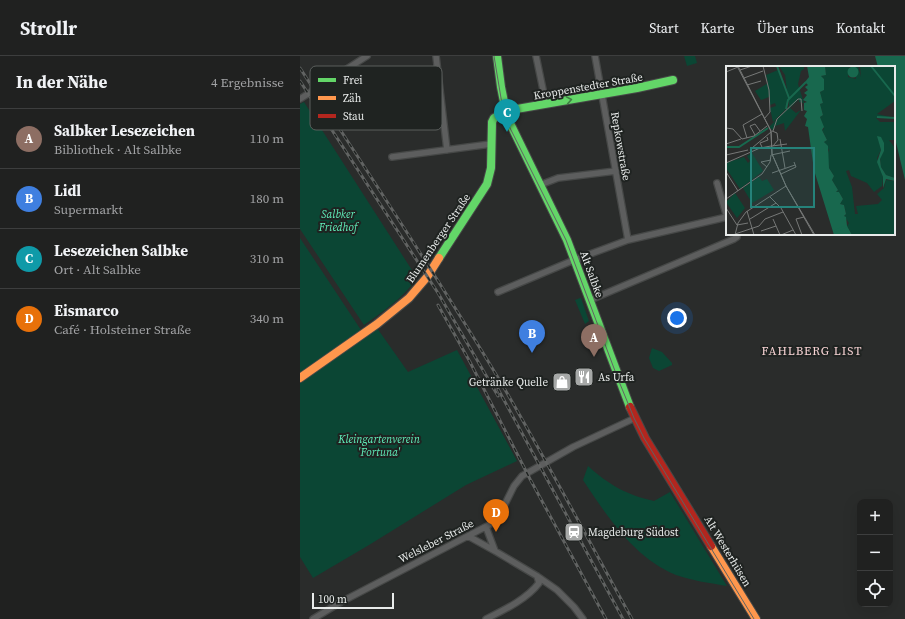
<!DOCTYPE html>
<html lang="de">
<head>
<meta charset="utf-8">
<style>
	body { margin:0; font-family:"Source Serif 4",serif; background:#2d2e2d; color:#f1f3f6 }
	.controls { position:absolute; right:12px; bottom:12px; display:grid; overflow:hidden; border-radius:8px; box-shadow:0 4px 16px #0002 }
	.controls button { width:36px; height:36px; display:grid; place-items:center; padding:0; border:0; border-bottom:1px solid #3d3e3e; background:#202120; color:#f1f3f6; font:20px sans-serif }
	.scale { position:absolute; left:12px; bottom:10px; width:82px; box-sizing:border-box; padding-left:4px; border:2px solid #e8ebea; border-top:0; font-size:11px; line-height:14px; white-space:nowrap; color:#e8ebea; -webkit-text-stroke:3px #1f2321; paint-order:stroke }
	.you { position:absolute; left:377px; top:262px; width:14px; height:14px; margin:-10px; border:3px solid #fff; border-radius:50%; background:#1a73e8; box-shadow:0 0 0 6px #1a73e833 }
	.badge { display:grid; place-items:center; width:26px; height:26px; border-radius:50%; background:#a6a8a7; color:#fff; font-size:13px; font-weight:700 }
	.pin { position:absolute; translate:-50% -33px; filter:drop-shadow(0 1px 2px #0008) }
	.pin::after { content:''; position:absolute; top:21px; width:14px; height:12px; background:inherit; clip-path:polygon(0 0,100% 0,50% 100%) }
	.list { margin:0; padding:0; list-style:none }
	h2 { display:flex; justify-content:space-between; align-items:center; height:52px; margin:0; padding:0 16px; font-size:17px }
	h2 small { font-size:13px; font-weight:400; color:#a2a3a5 }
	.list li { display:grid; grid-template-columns:26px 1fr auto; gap:12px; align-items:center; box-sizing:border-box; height:60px; padding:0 16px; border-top:1px solid #3d3e3e }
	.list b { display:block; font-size:15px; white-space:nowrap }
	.list p { margin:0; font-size:13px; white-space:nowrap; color:#a2a3a5 }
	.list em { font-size:13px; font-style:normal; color:#a2a3a5 }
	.icon { flex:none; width:22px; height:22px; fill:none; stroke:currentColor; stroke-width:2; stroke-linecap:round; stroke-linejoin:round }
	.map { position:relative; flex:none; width:605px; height:563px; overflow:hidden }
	header { display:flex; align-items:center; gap:24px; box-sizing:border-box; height:56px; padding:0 20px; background:#202120; border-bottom:1px solid #3d3e3e }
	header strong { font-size:19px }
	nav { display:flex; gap:22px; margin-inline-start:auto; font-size:14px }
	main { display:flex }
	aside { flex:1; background:#202120 }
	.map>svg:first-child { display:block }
	.green { fill:#0b4634 }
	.water { fill:#18684e }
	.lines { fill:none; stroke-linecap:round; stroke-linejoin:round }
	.street-casing { stroke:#464847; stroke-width:8 }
	.fast-casing { stroke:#464847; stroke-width:10 }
	.slow-casing { stroke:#464847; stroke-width:10 }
	.jam-casing { stroke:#464847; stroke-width:10 }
	.street { stroke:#5d5e5e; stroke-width:5.5 }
	.fast { stroke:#63d668; stroke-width:8 }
	.slow { stroke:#ff974d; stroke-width:8 }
	.jam { stroke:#b3261e; stroke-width:8 }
	.tram { stroke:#616362; stroke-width:1 }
	.rail-casing { stroke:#616362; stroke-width:3 }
	.rail { stroke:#1f2321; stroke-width:1.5; stroke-dasharray:4.5; stroke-linecap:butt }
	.oneway { stroke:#417c44 }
	.labels { text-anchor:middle; stroke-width:4; stroke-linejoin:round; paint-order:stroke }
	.street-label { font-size:11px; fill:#e8ebea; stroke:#1f2321 }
	.park-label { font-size:11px; font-style:italic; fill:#61f1bc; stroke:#1f2321 }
	.poi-label { font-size:11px; fill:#e8ebea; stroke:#1f2321; text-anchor:start }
	.neighbourhood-label { font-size:12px; letter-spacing:1px; fill:#f8d4d5; stroke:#1f2321 }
	.inset-river { fill:none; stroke:#18684e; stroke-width:2 }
	.inset-road { fill:none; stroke:#767877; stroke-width:1 }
	.view { fill:#25827a; fill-opacity:0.15; stroke:#25827a; stroke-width:2 }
	.inset-edge { fill:none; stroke:#e8ebea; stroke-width:2 }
	.key { fill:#1f2321; stroke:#5b5f5d; stroke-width:1 }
	.key-label { font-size:11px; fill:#e8ebea }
</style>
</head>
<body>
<header>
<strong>Strollr</strong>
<nav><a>Start</a><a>Karte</a><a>Über uns</a><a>Kontakt</a></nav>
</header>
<main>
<aside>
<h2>In der Nähe<small>4 Ergebnisse</small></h2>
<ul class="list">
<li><span class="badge" style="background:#8d6e63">A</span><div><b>Salbker Lesezeichen</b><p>Bibliothek · Alt Salbke</p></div><em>110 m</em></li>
<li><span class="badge" style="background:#3f7fe0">B</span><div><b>Lidl</b><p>Supermarkt</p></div><em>180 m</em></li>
<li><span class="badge" style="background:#0f9aa8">C</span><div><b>Lesezeichen Salbke</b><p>Ort · Alt Salbke</p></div><em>310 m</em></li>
<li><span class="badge" style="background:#e8710a">D</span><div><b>Eismarco</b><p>Café · Holsteiner Straße</p></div><em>340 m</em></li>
</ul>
</aside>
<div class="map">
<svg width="605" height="563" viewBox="0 0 605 563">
	<rect width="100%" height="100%" fill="#2a2c2b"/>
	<path class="green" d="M 384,0 L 395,0 L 397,7 L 387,10 Z
		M 4,46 L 117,222 C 103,242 84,255 64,269 L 0,173 L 0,48 Z
		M 0,182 L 61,274 L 0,317 Z
		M 280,242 L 281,242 L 289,265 L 285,268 L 275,244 Z
		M 77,272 L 108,316 L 157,294 L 217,405 L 166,429 L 69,489 L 13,522 L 0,501 L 0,326 Z
		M 352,292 L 362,296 L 372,307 L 372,309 L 359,315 L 353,312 L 349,302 Z
		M 288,410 C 309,429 327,439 354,445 L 370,436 L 427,530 C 410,527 393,525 376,519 C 334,502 307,460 283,424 Z"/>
	<path class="water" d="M 575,0 L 605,0 L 605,124 L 594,78 L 594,11 L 578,11 Z"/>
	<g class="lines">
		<defs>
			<path id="street" d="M 136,0 L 147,94
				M 236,0 L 246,48
				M 295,0 L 328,184
				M 0,43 L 67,0
				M 92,101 L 191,88
				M 417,127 L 427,161
				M 240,129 L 258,122 L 316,115
				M 198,236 L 274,204 L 328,184 L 427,161
				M 290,244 L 434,183 L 437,181 L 437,178
				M 186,471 L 195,495 L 237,520 L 257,534 L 274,551 L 283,563
				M 168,480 L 195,495
				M 13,563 L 41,546 L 189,469 L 199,460 L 214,430 L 222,420 L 273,391 L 335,362
				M 186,563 C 204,554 227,543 239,527 L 237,520"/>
			<path id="fast" d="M 197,0 L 201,31 L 207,61 L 267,184 L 330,351
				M 139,202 L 187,128 L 191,112 L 192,66 L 194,62 L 205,55 L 337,32 L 373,24"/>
			<path id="slow" d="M 0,322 L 77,268 L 109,242 L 127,221 L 139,202
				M 411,490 L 456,563"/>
			<path id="jam" d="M 330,351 L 345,382 L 411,490"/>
		</defs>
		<use href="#street" class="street-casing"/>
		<use href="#fast" class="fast-casing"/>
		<use href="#slow" class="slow-casing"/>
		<use href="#jam" class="jam-casing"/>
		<use href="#street" class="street"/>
		<use href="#fast" class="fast"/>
		<use href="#slow" class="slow"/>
		<use href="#jam" class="jam"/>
		<path class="tram" d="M 194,0 L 202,48 L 205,62 L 266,184 L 318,323 L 334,362 L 344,382 L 454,563"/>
		<defs>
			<path id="rail" d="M 0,12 C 66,114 134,215 197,320 C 244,399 287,482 332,563
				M 0,25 L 138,237 L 198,340
				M 138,249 L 170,306 L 230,423 L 306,563
				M 198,333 L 323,563"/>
		</defs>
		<use href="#rail" class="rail-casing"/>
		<use href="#rail" class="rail"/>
	</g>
	<defs><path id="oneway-chevron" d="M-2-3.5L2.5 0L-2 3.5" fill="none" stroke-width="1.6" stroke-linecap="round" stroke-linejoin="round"/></defs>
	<use class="oneway" href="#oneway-chevron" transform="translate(269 44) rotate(-10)"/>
	<defs>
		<symbol id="restaurant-square" viewBox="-11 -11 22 22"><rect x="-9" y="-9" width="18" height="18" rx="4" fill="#a6a8a7" stroke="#1f2321"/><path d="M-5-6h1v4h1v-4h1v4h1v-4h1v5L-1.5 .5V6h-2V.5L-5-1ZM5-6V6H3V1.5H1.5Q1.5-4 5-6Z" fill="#fff"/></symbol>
		<symbol id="shop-square" viewBox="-11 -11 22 22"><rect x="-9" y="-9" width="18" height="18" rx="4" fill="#a6a8a7" stroke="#1f2321"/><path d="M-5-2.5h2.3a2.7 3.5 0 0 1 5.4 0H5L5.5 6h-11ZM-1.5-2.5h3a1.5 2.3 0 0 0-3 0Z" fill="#fff"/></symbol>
		<symbol id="station-square" viewBox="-11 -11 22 22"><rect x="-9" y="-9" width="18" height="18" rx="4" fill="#a6a8a7" stroke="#1f2321"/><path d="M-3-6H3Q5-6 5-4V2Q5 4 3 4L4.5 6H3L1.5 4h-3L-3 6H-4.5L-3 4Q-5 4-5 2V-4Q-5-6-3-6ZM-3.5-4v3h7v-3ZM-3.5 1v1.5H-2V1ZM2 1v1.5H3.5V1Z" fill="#fff"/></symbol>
	</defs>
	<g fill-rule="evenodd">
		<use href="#restaurant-square" x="273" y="310" width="22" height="22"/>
		<use href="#shop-square" x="251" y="315" width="22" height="22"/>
		<use href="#station-square" x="263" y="465" width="22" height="22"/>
	</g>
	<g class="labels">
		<g class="street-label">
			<text transform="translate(288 30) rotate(-10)" y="4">Kroppenstedter Straße</text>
			<text transform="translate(321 90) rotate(80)" y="4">Repkowstraße</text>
			<text transform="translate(138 182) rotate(-56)" y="4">Blumenberger Straße</text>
			<text transform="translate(292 218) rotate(70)" y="4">Alt Salbke</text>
			<text transform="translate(136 485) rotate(-27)" y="4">Welsleber Straße</text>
			<text transform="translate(428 495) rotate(59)" y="4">Alt Westerhüsen</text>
		</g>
		<g class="park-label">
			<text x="38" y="162">Salbker<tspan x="38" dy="13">Friedhof</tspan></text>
			<text x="79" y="387">Kleingartenverein<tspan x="79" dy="13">'Fortuna'</tspan></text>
		</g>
		<g class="poi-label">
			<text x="298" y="325">As Urfa</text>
			<text x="248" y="330" text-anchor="end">Getränke Quelle</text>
			<text x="288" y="480">Magdeburg Südost</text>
		</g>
		<g class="neighbourhood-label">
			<text x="512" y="299">FAHLBERG LIST</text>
		</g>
	</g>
	<g transform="translate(426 10)">
		<rect width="169" height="169" fill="#2a2c2b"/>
		<path d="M 53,0 L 78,0 L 78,3 L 75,5 L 72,18 L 78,37 L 73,36 L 73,33 L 64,42 L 70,47 L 75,44 L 59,65 L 58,57 L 49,60 L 47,64 L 43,61 L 63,41 L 63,33 L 59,44 L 47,56 L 44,42 L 50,40 L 49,37 L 44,39 L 43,31 L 35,34 L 29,25 L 42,17 L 40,9 L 52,4 L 62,32 L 59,9 ZM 99,0 L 123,0 L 122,11 L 130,13 L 129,0 L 132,0 L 135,11 L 134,0 L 169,0 L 169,35 L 151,48 L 169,52 L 150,52 L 154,56 L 169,56 L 169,74 L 163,74 L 169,82 L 169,112 L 160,109 L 155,101 L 154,92 L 158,84 L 156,75 L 152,71 L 155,84 L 151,92 L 157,111 L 156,120 L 148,126 L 141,117 L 125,110 L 123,104 L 120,105 L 126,121 L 129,148 L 132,148 L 130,140 L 152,138 L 156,134 L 151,128 L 158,122 L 160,114 L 169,115 L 169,169 L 126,169 L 121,160 L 123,157 L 118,150 L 120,148 L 118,139 L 114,138 L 117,133 L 113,126 L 110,126 L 112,124 L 106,114 L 108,110 L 103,102 L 101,89 L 103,84 L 98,76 L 101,74 L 96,64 L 98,63 L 94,51 L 97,49 L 94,38 L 97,37 L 94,26 L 98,24 L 98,13 L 95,10 L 100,9 ZM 26,87 L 37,105 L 14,123 L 0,102 L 0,97 L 18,91 L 22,97 L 24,95 L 21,90 ZM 33,111 L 36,115 L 41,113 L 48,124 L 26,137 L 17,122 ZM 9,127 L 19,142 L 11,152 L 0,136 Z" fill="#0b4634"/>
		<path d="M 81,0 L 99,0 L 100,9 L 95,10 L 98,13 L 98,24 L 94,26 L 97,37 L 94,38 L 97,49 L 94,51 L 98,61 L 96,64 L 101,74 L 98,76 L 102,80 L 103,102 L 108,110 L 106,114 L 112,124 L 110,126 L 113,126 L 117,133 L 114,138 L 118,139 L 120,148 L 118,150 L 120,151 L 121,160 L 126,169 L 108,169 L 88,104 L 82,61 L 79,60 L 81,53 L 78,50 L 81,45 L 78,44 L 78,37 L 81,36 L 77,34 L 81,29 L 78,27 L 82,24 L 79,21 L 82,19 L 79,16 L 83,11 ZM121.5 6a5.5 5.5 0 1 1 11 0a5.5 5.5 0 1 1-11 0ZM 151,70 L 155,71 L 158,77 L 158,85 L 154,93 L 155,101 L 160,109 L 169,112 L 169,115 L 160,113 L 157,122 L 157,111 L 151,96 L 155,84 Z" fill="#18684e"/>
		<path class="inset-river" d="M 51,0 L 63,32M 145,0 L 169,30M 60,43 L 62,34 L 80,16M 151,51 L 169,52M 0,81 L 13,81 L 42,62M 109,165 L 121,160"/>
		<path class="inset-road" d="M 11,0 L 45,65 L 46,88 L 60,120 L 88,169M 12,0 L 45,65 L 46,88 L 60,120 L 89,169M 37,0 L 43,24 L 44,46 L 38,53M 14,4 L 26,0M 0,6 L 12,1M 18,12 L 37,5M 21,19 L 35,15M 0,62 L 7,63 L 16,73 L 28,70 L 41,60M 46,65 L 51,67 L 52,74 L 47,80M 47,65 L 51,53 L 72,33 L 75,33 L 76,45M 29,69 L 24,60 L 29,58 L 34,65M 21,72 L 17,59 L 36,48M 54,73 L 59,102M 0,78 L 15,73M 46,80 L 61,78M 36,81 L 34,77 L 42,74 L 41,71M 26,82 L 45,66M 0,89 L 22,84M 0,97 L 34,82 L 45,80M 41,101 L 35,96 L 45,94M 0,106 L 12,125M 46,107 L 69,99M 55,108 L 70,101 L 68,96M 44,131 L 55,142 L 70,169M 0,133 L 36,108 L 44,96 L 45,89 L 64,85M 0,142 L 11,159 L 22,157M 21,145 L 28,169M 24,153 L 50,137M 47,153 L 54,169M 33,160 L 39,153 L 57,146M 35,165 L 50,160M 9,168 L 33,160M 9,169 L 12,157 L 20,146 L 60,120M 55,169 L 67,164M 76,169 L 70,153 L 78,151"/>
		<path class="view" d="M 25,82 L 88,82 L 88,141 L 25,141 Z"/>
		<rect width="169" height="169" class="inset-edge"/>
	</g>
	<rect x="10" y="10" width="132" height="64" rx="6" class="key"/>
	<rect x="18" y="22" width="18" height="4" fill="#63d668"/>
	<rect x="18" y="40" width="18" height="4" fill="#ff974d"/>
	<rect x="18" y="58" width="18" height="4" fill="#b3261e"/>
	<g class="key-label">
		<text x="43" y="28">Frei</text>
		<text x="43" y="46">Zäh</text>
		<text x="43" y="64">Stau</text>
	</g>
</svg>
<div class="controls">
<button>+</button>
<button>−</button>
<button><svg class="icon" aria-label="locate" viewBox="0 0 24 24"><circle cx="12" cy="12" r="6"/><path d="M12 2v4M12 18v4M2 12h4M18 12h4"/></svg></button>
</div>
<div class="scale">100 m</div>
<div class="you"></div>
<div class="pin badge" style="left:294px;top:301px;background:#8d6e63">A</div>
<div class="pin badge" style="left:232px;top:297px;background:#3f7fe0">B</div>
<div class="pin badge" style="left:207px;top:76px;background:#0f9aa8">C</div>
<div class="pin badge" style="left:196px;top:476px;background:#e8710a">D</div>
</div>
</main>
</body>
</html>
